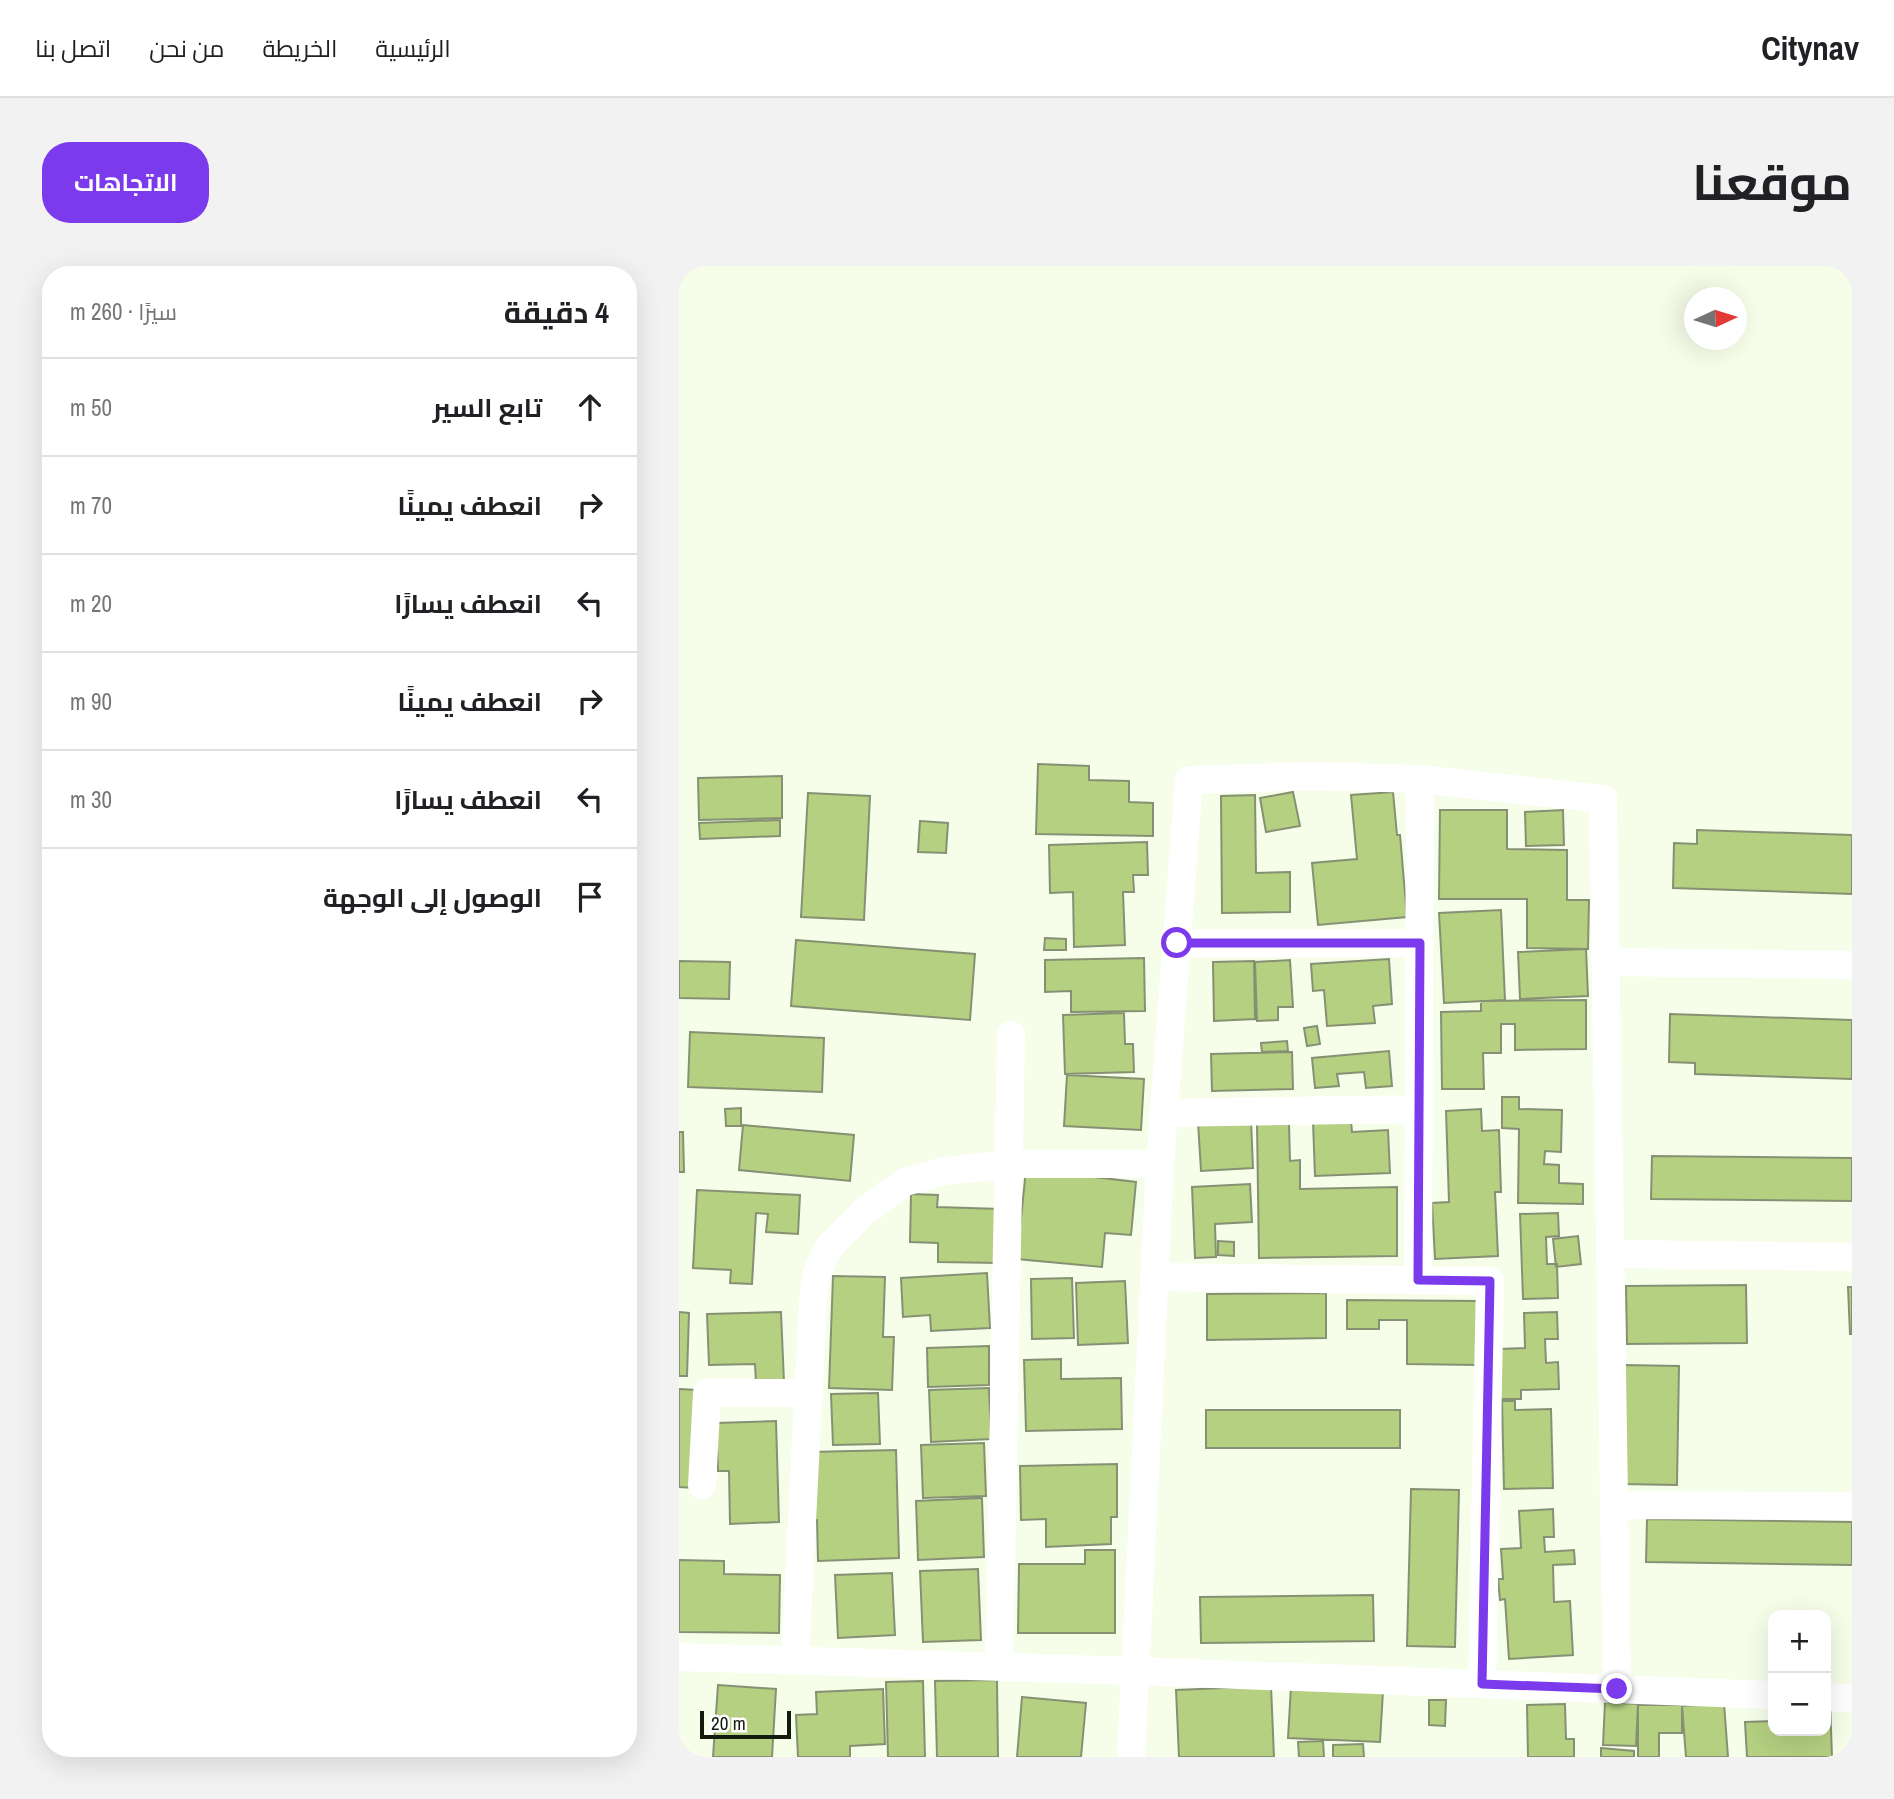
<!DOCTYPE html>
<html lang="ar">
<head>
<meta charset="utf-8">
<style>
	body { margin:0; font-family:"Archivo Narrow",Cairo,sans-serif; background:#f2f2f2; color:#202124; direction:rtl }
	.controls { position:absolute; right:21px; bottom:21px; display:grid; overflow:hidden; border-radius:14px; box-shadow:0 7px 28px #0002 }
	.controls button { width:63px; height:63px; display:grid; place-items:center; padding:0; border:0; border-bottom:2px solid #e0e0e0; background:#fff; color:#202124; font:35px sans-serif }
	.compass { position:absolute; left:1005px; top:21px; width:63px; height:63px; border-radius:50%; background:#fff; box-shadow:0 7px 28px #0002; rotate:86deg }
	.scale { position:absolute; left:21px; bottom:18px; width:91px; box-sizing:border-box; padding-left:7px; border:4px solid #151a0e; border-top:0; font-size:19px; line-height:24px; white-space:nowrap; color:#151a0e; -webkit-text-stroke:5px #fff; paint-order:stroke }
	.stop { position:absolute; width:21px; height:21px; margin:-16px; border:5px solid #7c3aed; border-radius:50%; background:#fff }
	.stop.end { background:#7c3aed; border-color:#fff; box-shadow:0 2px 7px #0008 }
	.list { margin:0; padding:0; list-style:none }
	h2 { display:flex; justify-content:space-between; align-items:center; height:91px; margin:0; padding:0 28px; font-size:30px }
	h2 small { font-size:23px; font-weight:400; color:#757577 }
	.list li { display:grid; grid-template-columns:46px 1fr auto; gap:21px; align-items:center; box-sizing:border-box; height:98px; padding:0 28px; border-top:2px solid #e0e0e0 }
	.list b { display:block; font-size:26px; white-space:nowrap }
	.list em { font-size:23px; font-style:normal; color:#757577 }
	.icon { flex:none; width:38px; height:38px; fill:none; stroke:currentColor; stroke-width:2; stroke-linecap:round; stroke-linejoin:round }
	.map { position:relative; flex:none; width:1173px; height:1491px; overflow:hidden; direction:ltr; border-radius:28px }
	header { display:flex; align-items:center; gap:42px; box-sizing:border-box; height:98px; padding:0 35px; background:#fff; border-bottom:2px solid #e0e0e0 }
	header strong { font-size:33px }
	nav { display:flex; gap:38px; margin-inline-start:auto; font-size:24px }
	.intro { display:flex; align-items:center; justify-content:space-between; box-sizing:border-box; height:168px; padding:0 42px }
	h1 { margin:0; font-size:49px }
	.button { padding:18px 32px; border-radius:28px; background:#7c3aed; color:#fff; font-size:24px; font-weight:700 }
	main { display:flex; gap:42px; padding:0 42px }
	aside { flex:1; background:#fff; border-radius:28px; box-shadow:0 7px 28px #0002 }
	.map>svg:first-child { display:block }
	.building { fill:#b5d081; stroke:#869173; stroke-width:2 }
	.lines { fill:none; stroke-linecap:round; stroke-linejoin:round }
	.street { stroke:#fff; stroke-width:28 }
	.route { stroke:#7c3aed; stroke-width:9 }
</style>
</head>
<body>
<header>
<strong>Citynav</strong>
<nav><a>الرئيسية</a><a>الخريطة</a><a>من نحن</a><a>اتصل بنا</a></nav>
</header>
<div class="intro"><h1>موقعنا</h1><a class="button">الاتجاهات</a></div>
<main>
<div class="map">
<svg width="1173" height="1491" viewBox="0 0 1173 1491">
	<rect width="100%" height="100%" fill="#f6feea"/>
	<path class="building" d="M 359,498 L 410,500 L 410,514 L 450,515 L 450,536 L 474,537 L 474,570 L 357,568 Z
		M 103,510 L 103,552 L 20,554 L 19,512 Z
		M 614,526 L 621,560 L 587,566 L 581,532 Z
		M 714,526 L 718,569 L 721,569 L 728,651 L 639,659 L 633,597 L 678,593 L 672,529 Z
		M 129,527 L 191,530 L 185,654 L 122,651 Z
		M 576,529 L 577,607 L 611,606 L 611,646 L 543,647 L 542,530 Z
		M 761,544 L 828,544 L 828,583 L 888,584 L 888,634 L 910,634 L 909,683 L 848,682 L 848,633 L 760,633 Z
		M 884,544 L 885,579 L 847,580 L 846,546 Z
		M 101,554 L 101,570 L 21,573 L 20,557 Z
		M 241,555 L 269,557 L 267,587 L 239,586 Z
		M 1018,564 L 1173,569 L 1173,628 L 994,622 L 995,577 L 1018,578 Z
		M 468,576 L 469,609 L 454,609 L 455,626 L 444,626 L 446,679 L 395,681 L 394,626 L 371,627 L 370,579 Z
		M 822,644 L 826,734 L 765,737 L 760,647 Z
		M 366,672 L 387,673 L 387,684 L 365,684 Z
		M 117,674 L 296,688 L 291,754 L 112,740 Z
		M 907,683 L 909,730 L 841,733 L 839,686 Z
		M 465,692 L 466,745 L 392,746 L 392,725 L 366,726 L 366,694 Z
		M 710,693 L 713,738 L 694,740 L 696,757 L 648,760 L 645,724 L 634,725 L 632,698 Z
		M 611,694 L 614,741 L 599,741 L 599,754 L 578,755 L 576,696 Z
		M 0,695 L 51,696 L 50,733 L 0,732 Z
		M 575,695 L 576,753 L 535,755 L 534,696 Z
		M 907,734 L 907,783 L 836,784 L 836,758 L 822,758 L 822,787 L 804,787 L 805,823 L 763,823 L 762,746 L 802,745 L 802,735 Z
		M 445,747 L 446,778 L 454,778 L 455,806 L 386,808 L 384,749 Z
		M 991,748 L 1173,754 L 1173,813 L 1016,808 L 1016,797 L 990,796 Z
		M 638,760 L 641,778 L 628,780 L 625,762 Z
		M 11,766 L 145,772 L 143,826 L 9,821 Z
		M 608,775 L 609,785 L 583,786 L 582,777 Z
		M 710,785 L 713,820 L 687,822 L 685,806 L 658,808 L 660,820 L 636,822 L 633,792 Z
		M 613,786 L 614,823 L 533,825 L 532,788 Z
		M 388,809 L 465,813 L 462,864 L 385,860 Z
		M 823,831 L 840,831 L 840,843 L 883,844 L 882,886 L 866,885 L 865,898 L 880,899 L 880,917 L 904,918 L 904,938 L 839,937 L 840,863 L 823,862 Z
		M 62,842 L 62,860 L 47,860 L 46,843 Z
		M 802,843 L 803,865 L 820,864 L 822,926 L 816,926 L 819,990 L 756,993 L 753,937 L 770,936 L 767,845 Z
		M 572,854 L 574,902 L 522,905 L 519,856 Z
		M 672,854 L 673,866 L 709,864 L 711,907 L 636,910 L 634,856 Z
		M 578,858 L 610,858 L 611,895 L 621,894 L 621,923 L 718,921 L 718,990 L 580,992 Z
		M 64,859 L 175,869 L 171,915 L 60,904 Z
		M 0,866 L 4,866 L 5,906 L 0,906 Z
		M 973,890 L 1173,892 L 1173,935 L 972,933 Z
		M 347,903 L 457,916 L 452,969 L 426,967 L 423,1001 L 338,993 Z
		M 571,918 L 573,956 L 536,958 L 537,991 L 516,992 L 513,921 Z
		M 18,924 L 121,929 L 119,968 L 87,966 L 89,948 L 77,947 L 73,1018 L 51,1017 L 52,1004 L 14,1002 Z
		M 232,928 L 259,929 L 258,941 L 322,943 L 321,997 L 259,996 L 259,977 L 231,976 Z
		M 879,947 L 880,970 L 867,971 L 868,998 L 878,998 L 879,1032 L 844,1033 L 841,948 Z
		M 899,970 L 902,998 L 877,1001 L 874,973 Z
		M 539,975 L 555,976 L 555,990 L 539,989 Z
		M 308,1007 L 311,1062 L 252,1065 L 251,1049 L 224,1051 L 222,1012 Z
		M 154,1010 L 206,1011 L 204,1071 L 215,1071 L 213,1124 L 150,1122 Z
		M 393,1012 L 395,1072 L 353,1073 L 352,1013 Z
		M 446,1015 L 449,1077 L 399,1079 L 397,1017 Z
		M 1067,1019 L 1068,1077 L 948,1078 L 947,1020 Z
		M 1169,1021 L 1173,1021 L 1173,1068 L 1171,1068 Z
		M 647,1027 L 647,1072 L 528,1074 L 528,1028 Z
		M 668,1034 L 800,1035 L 799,1099 L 728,1098 L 728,1054 L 700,1054 L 700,1063 L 668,1063 Z
		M 0,1046 L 10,1047 L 8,1110 L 0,1110 Z
		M 102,1046 L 105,1116 L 77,1117 L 76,1098 L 30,1099 L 28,1048 Z
		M 878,1046 L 879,1073 L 866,1073 L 867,1097 L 879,1096 L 880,1123 L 842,1124 L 842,1133 L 821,1133 L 819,1083 L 846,1082 L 845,1047 Z
		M 310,1080 L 310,1119 L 249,1121 L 248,1082 Z
		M 382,1093 L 382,1113 L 442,1112 L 443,1163 L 347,1165 L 345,1094 Z
		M 945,1099 L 1000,1100 L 998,1219 L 942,1218 Z
		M 310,1122 L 312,1173 L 252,1176 L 250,1124 Z
		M 0,1123 L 18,1124 L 14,1222 L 0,1221 Z
		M 199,1127 L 201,1178 L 154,1179 L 152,1128 Z
		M 823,1135 L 836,1135 L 836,1144 L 872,1143 L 874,1222 L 825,1223 Z
		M 527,1144 L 721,1144 L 721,1182 L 527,1182 Z
		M 97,1155 L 100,1256 L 51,1258 L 50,1205 L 39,1205 L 37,1157 Z
		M 305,1177 L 307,1230 L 244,1232 L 242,1179 Z
		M 217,1184 L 220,1292 L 139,1295 L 138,1254 L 133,1254 L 130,1186 Z
		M 438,1198 L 438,1251 L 432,1251 L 432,1278 L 367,1281 L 367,1253 L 342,1254 L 341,1200 Z
		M 732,1223 L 780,1224 L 776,1381 L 728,1380 Z
		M 303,1232 L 305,1291 L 239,1294 L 237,1235 Z
		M 874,1243 L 875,1271 L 865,1271 L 866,1286 L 895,1284 L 896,1298 L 874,1299 L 875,1336 L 891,1335 L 894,1389 L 830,1393 L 826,1333 L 821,1334 L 819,1313 L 824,1313 L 822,1283 L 842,1282 L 840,1245 Z
		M 968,1253 L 1173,1256 L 1173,1299 L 967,1296 Z
		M 406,1284 L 436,1284 L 436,1367 L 339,1367 L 340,1298 L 406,1298 Z
		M 0,1294 L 45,1295 L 45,1308 L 101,1309 L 100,1367 L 0,1366 Z
		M 299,1303 L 302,1374 L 244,1376 L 241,1305 Z
		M 213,1307 L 216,1369 L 159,1372 L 156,1309 Z
		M 694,1329 L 695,1375 L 522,1377 L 521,1331 Z
		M 318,1414 L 319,1491 L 258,1491 L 256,1415 Z
		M 244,1415 L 246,1491 L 209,1491 L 207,1416 Z
		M 39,1419 L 97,1423 L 93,1491 L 34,1491 Z
		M 592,1420 L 595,1491 L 500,1491 L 497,1424 Z
		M 612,1420 L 704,1425 L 701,1476 L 609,1472 Z
		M 204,1423 L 206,1478 L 171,1480 L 171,1491 L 119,1491 L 117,1449 L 138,1448 L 137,1426 Z
		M 343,1431 L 407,1437 L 402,1491 L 338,1491 Z
		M 750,1434 L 767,1434 L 766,1460 L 750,1459 Z
		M 1147,1435 L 1151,1435 L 1153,1491 L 1068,1491 L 1066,1456 L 1094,1455 L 1094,1465 L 1147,1465 Z
		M 926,1436 L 959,1438 L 957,1480 L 924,1479 Z
		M 1045,1437 L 1049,1491 L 1007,1491 L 1003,1440 Z
		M 886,1438 L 887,1473 L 895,1473 L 895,1491 L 849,1491 L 848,1439 Z
		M 959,1439 L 1003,1439 L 1003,1467 L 980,1467 L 980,1491 L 959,1491 Z
		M 644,1475 L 645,1491 L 620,1491 L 619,1476 Z
		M 684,1478 L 685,1491 L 654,1491 L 654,1479 Z
		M 922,1482 L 955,1485 L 955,1491 L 922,1491 Z"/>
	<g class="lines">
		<path class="street" d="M 498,677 L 741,677
			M 926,696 L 1173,699
			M 485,847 L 740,843
			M 931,988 L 1173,991
			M 475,1011 L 811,1015 L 803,1418
			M 739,1014 L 741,513
			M 23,1219 L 28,1127 L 130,1127
			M 935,1239 L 1173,1240
			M 0,1391 L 455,1405 L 1094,1429
			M 116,1394 L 134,1037 L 138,1006 L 150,981 L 187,944 L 226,916 L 266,905 L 330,898 L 481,898
			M 320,1401 L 332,769
			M 1147,1431 L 1173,1432
			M 452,1491 L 481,898 L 510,514 L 635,510 L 741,513 L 924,533 L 938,1423"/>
	</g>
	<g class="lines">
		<path class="route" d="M 498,677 L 741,677 L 739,1014 L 811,1015 L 803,1418 L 938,1423"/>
	</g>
</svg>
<div class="controls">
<button>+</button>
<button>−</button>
</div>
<svg class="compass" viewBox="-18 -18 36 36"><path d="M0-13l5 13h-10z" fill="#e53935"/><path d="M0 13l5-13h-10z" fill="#757577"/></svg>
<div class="scale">20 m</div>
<div class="stop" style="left:498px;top:677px"></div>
<div class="stop end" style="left:938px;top:1423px"></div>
</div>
<aside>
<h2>4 دقيقة<small>سيرًا · 260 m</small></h2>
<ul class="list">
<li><svg class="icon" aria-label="ahead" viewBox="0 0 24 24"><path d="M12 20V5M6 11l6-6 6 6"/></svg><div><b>تابع السير</b></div><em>50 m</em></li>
<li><svg class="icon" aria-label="right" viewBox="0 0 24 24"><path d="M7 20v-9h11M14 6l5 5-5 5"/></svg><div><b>انعطف يمينًا</b></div><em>70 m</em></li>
<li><svg class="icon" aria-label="left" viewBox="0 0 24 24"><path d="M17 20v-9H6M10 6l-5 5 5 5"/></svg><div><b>انعطف يسارًا</b></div><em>20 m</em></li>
<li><svg class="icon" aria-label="right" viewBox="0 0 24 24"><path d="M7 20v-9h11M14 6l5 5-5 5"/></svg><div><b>انعطف يمينًا</b></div><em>90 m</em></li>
<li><svg class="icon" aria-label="left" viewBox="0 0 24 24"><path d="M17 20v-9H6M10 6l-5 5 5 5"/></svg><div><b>انعطف يسارًا</b></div><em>30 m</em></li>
<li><svg class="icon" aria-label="arrive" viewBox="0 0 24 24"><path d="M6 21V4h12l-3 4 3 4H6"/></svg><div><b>الوصول إلى الوجهة</b></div></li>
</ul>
</aside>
</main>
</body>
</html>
